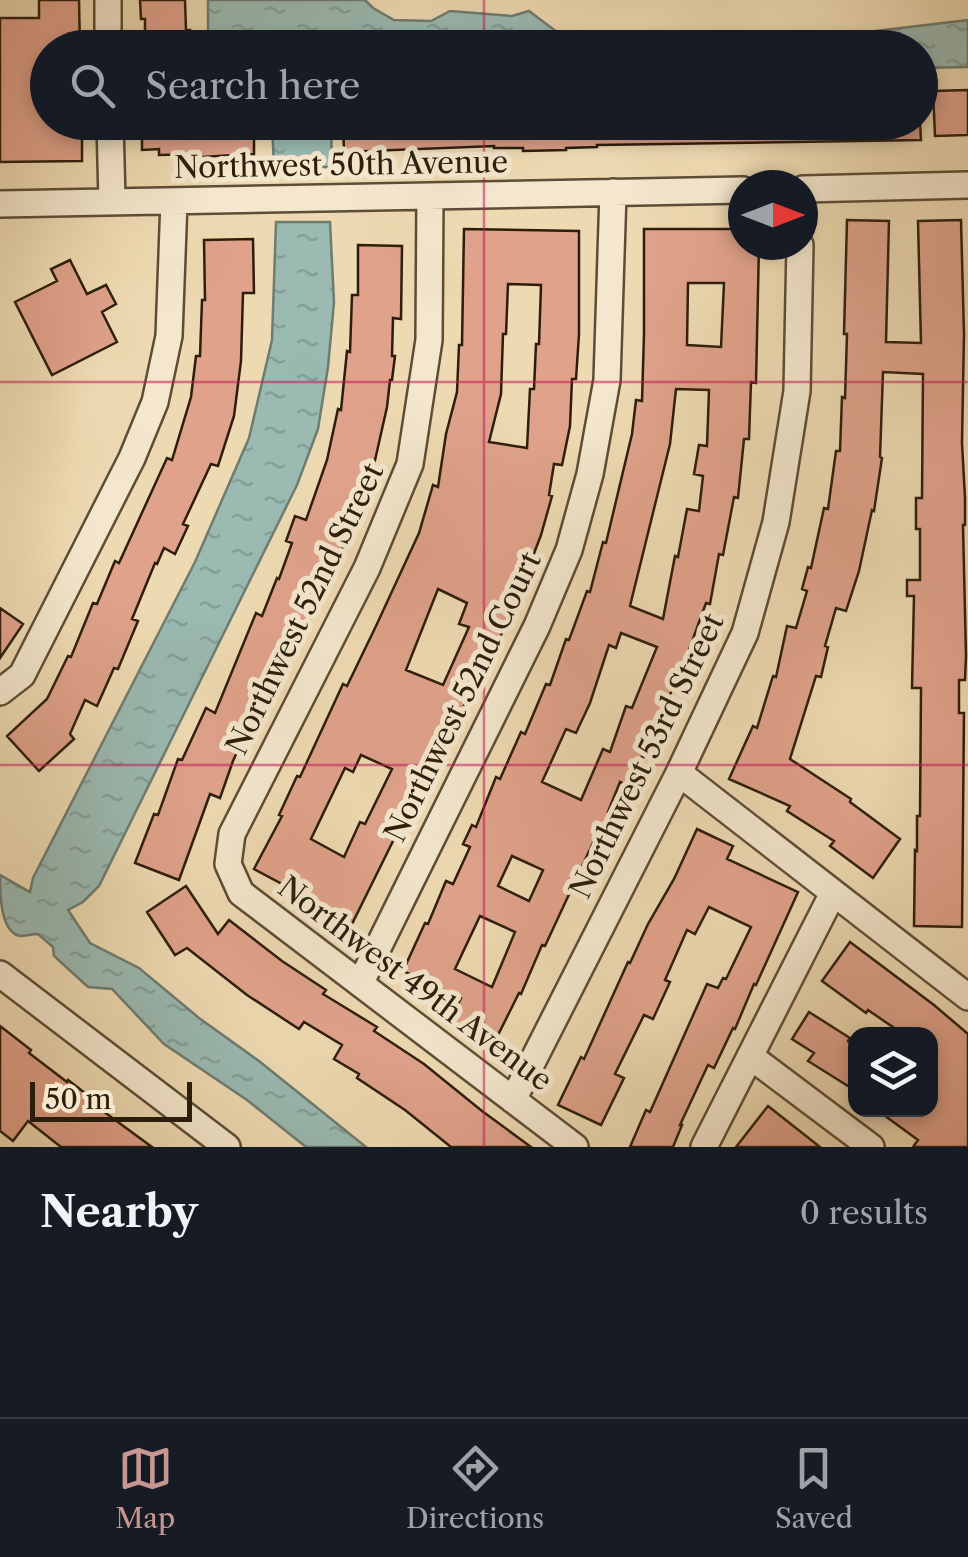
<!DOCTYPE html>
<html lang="en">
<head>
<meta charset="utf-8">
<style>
	body { margin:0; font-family:"Libre Caslon Text",serif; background:#20242c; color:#f1f3f6 }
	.controls { position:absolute; right:30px; bottom:30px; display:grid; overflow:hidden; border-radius:20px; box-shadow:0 5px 15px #0003 }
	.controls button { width:90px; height:90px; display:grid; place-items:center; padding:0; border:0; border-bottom:2px solid #363941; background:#171b24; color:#f1f3f6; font:50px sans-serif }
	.compass { position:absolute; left:728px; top:170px; width:90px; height:90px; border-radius:50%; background:#171b24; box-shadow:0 5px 15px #0003; rotate:90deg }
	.scale { position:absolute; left:30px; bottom:25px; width:162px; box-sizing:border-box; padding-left:10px; border:5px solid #2d1e0c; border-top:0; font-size:28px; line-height:35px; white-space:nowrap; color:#2d1e0c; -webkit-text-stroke:8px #f4e7cd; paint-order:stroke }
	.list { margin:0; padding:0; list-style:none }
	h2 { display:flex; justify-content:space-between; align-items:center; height:130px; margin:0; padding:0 40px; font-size:42px }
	h2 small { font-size:32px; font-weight:400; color:#9ea1a6 }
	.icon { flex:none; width:55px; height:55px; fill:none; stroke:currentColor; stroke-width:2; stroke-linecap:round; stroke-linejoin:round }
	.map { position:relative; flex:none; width:968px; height:1147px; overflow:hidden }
	.search { position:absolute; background:#171b24; box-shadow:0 5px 15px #0003; left:30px; right:30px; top:30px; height:110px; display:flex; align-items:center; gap:25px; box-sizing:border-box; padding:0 35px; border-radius:55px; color:#9ea1a6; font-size:38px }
	.sheet { height:270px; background:#171b24 }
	nav { display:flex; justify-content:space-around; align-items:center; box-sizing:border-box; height:140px; border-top:2px solid #363941; background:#171b24; font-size:28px; color:#9ea1a6 }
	nav a { display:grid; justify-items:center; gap:5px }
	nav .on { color:#c59692 }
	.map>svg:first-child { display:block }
	.water { fill:url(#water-ripples); stroke:#6e7c70; stroke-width:2.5 }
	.building { fill:#e0a28b; stroke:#2d1e0c; stroke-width:2.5; fill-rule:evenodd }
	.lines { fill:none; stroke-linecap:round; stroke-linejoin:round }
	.minor-casing { stroke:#5d4d36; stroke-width:30 }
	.minor { stroke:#f4e7cd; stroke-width:25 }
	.grid { fill:none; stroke:#c2185b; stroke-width:2.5; stroke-opacity:0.55 }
	.labels { text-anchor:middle; stroke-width:10; stroke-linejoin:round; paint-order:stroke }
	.street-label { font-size:30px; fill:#2d1e0c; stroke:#f4e7cd }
</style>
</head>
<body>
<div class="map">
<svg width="968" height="1147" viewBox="0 0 968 1147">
	<defs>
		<pattern id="water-ripples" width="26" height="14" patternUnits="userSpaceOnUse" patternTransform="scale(2.5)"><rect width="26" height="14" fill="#9abab2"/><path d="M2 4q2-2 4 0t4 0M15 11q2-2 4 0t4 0" fill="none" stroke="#859f98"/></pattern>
	</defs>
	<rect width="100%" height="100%" fill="#eedab2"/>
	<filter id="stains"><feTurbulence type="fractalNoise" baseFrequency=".002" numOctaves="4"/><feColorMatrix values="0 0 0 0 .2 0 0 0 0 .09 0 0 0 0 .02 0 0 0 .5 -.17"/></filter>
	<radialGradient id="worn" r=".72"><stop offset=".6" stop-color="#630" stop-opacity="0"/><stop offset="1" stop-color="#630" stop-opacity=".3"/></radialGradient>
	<path class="water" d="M 208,0 L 365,0 L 373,8 L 394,20 L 431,21 L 450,11 L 512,16 L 529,11 L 557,32 L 566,47 L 208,47 Z
		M 968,20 L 968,67 L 921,68 L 920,48 L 741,47 Z
		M 272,123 L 331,123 L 332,167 L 274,168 Z
		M 276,222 L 330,222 L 334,302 L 328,367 L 318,429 L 297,485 L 99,886 L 83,902 L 68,910 L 90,943 L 139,968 L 199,1018 L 259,1061 L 366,1147 L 306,1147 L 247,1100 L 164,1044 L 112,989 L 88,987 L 54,956 L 53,947 L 38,934 C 32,934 26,936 20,936 C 0,932 0,893 0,875 L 30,892 L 33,878 L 195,562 L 249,438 L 272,340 Z"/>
	<path class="building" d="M 39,0 L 79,0 L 80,48 L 48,48 L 48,122 L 82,122 L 82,161 L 0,162 L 0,18 L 39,18 Z
		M 140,0 L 185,0 L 186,30 L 190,30 L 190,48 L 145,48 L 145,19 L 141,19 Z
		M 968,90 L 968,135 L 935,136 L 933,91 Z
		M 142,122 L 254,122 L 254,154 L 201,157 L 201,154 L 159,155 L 159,149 L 142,150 Z
		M 343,122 L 920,122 L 921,140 L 597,145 L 597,147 L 566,148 L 566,150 L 523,151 L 523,148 L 494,148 L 494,146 L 344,152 Z
		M 847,220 L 889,221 L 886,342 L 921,343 L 918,221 L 961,220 L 964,334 L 962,443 L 965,498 L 965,525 L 963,525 L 966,656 L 965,680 L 959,680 L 959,713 L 964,713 L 962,927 L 914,926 L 915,850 L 917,851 L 917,816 L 920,816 L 921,688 L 912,688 L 914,596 L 907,596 L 907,580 L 920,580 L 920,529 L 916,529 L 916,498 L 922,498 L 923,374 L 883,372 L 880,457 L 882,458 L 874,511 L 872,510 L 859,571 L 846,611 L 836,608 L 825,646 L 828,647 L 821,677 L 816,676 L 790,759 L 851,799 L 850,802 L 900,839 L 873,878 L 830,846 L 834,841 L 787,811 L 790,806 L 729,779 L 753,726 L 757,728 L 773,676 L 776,677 L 787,626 L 796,628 L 807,591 L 802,589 L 808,567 L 811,568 L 824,508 L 828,509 L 836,451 L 840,451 L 842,397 L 845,398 L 847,334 L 844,334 Z
		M 464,229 L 579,231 L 579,334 L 576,379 L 572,379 L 570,426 L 562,465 L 554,464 L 549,495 L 552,496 L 541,535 L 520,590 L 517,589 L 500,638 L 496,637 L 433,772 L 430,770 L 401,832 L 398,831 L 347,934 L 305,914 L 312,900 L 254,869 L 282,816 L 279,815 L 297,776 L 300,777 L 343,684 L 347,686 L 376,626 L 419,533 L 433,485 L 438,487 L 446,434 L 457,392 L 459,345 L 462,345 ZM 508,284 L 541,285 L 539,344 L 536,344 L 534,389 L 530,389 L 527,448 L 489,442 L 501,394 L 503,334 L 506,334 ZM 438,589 L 467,603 L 459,624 L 469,627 L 443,685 L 406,670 ZM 361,755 L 392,769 L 365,824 L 360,822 L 344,857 L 311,839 L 345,768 L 353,772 Z
		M 644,229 L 743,229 L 743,245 L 759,245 L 756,383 L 751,382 L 749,439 L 744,439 L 738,498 L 734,497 L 723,555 L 719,554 L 710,604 L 706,603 L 686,658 L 665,706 L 662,705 L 644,757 L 642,756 L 629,786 L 620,782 L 608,812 L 612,814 L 603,835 L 598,832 L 545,946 L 542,945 L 521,994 L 519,993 L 492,1047 L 447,1025 L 461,998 L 403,971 L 425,923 L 428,924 L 446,881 L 453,884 L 470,847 L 463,844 L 472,825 L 476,827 L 496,777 L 500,779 L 521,732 L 525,734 L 546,684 L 550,685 L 566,639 L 569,640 L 587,591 L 590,592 L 603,542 L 606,543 L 632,434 L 636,400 L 642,401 L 644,334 ZM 688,283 L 724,283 L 721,347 L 687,345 ZM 676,389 L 709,390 L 707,446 L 699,445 L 694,474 L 703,476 L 699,511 L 687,509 L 678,557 L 675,556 L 663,619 L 630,606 L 670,444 ZM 621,633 L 657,647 L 632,708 L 626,706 L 610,752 L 603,749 L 581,800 L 542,782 L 566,729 L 576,733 L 590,703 L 609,645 L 616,648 ZM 512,856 L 543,870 L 529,901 L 498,886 ZM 480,916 L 515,932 L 492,987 L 455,969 Z
		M 253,239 L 254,293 L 243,293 L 241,361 L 234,416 L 218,466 L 211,464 L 183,524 L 188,526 L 175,554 L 164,548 L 157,564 L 155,563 L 132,619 L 138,621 L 118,669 L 114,668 L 97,706 L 85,700 L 70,734 L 74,739 L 39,771 L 7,736 L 47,699 L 68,656 L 71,657 L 93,603 L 97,604 L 115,561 L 119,563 L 167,458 L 172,460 L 191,397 L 196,356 L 200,356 L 202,300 L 205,300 L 204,240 Z
		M 358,245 L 402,246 L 401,319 L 393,318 L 392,356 L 395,356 L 392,380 L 390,380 L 387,407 L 371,478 L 354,526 L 351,525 L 337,563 L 334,562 L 307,626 L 300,623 L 278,674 L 275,673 L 254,722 L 251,721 L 233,761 L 220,798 L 210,794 L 179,880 L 135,863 L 154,814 L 158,815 L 178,759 L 182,760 L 206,708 L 215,713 L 256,613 L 262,616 L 277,578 L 279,579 L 292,543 L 286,541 L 295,516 L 306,520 L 327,460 L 338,409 L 341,410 L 347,351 L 350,352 L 352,295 L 358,295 Z
		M 70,260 L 87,294 L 106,285 L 116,304 L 102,312 L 117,342 L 52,375 L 15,302 L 57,281 L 51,269 Z
		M 0,608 L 23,624 L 0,658 Z
		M 697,829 L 733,846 L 727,859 L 798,892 L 756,985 L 754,984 L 735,1029 L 733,1028 L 714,1068 L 708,1065 L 680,1125 L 682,1125 L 673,1147 L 630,1147 L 646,1110 L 650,1112 L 707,984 L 718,988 L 723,978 L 726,979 L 751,927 L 709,907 L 695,934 L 687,930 L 665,980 L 670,982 L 653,1019 L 644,1015 L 615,1074 L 624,1078 L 601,1125 L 558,1105 L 581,1057 L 584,1059 L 628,962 L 630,963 L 648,924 L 674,879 Z
		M 186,886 L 218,934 L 229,920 L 282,961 L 326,990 L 323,994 L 377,1027 L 374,1031 L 424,1064 L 482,1111 L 531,1147 L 451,1147 L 405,1110 L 357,1078 L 359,1074 L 334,1059 L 342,1045 L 304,1022 L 299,1029 L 247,995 L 187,948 L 175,955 L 147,912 Z
		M 850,942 L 934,1005 L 968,1034 L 968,1147 L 913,1147 L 918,1140 L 877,1110 L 930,1110 L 930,1034 L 903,1034 L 868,1010 L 866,1013 L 822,981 Z
		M 809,1012 L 850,1038 L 848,1041 L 856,1046 L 856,1091 L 808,1061 L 814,1053 L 792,1039 Z
		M 0,1026 L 31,1050 L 29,1053 L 67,1082 L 68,1080 L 94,1100 L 92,1103 L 152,1147 L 61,1147 L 28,1121 L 13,1141 L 0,1131 Z
		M 768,1106 L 820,1147 L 736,1147 Z"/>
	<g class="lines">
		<defs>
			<path id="minor" d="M 108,0 L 108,48
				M 110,122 L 112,202
				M 803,189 L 968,185
				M 430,196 L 429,340 L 410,464 L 367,568 L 232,834 L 228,864 L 241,893 L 575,1147
				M 0,204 L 743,190
				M 0,692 L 22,675 L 132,458 L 155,402 L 169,336 L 174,201
				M 679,773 L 968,997
				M 0,974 L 227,1147
				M 361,982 L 537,626 L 569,550 L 590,474 L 607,380 L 613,192
				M 750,1056 L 871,1147
				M 513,1100 L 679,773 L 745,633 L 776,522 L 797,391 L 800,245
				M 704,1147 L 833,893"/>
		</defs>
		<use href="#minor" class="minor-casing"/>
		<use href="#minor" class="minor"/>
	</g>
	<path class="grid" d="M 484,0 L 484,48M 484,122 L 484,1147M 0,382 L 968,382M 0,765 L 968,765"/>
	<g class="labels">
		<g class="street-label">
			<text transform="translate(341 165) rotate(-1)" y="10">Northwest 50th Avenue</text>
			<text transform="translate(305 609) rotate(-64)" y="10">Northwest 52nd Street</text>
			<text transform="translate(463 697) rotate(-64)" y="10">Northwest 52nd Court</text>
			<text transform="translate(647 756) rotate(-64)" y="10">Northwest 53rd Street</text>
			<text transform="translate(415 984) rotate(37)" y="10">Northwest 49th Avenue</text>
		</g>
	</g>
	<rect width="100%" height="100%" filter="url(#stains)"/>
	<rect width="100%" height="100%" fill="url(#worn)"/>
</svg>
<div class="controls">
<button><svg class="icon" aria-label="layers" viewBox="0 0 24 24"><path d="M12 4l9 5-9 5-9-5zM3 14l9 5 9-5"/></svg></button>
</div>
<svg class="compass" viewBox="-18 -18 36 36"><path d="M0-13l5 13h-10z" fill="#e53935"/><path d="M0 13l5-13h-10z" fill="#9ea1a6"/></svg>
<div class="scale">50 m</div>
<div class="search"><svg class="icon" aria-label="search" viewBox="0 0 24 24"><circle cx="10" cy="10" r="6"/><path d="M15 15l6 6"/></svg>Search here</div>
</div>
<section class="sheet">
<h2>Nearby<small>0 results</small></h2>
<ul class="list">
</ul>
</section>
<nav>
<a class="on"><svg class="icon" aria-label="map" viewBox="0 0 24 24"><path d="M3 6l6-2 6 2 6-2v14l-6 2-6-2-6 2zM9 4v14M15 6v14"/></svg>Map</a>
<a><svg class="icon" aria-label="directions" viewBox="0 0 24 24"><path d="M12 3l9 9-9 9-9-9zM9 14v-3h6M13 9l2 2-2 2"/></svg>Directions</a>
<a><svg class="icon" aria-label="saved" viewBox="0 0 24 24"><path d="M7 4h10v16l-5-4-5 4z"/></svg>Saved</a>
</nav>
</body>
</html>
